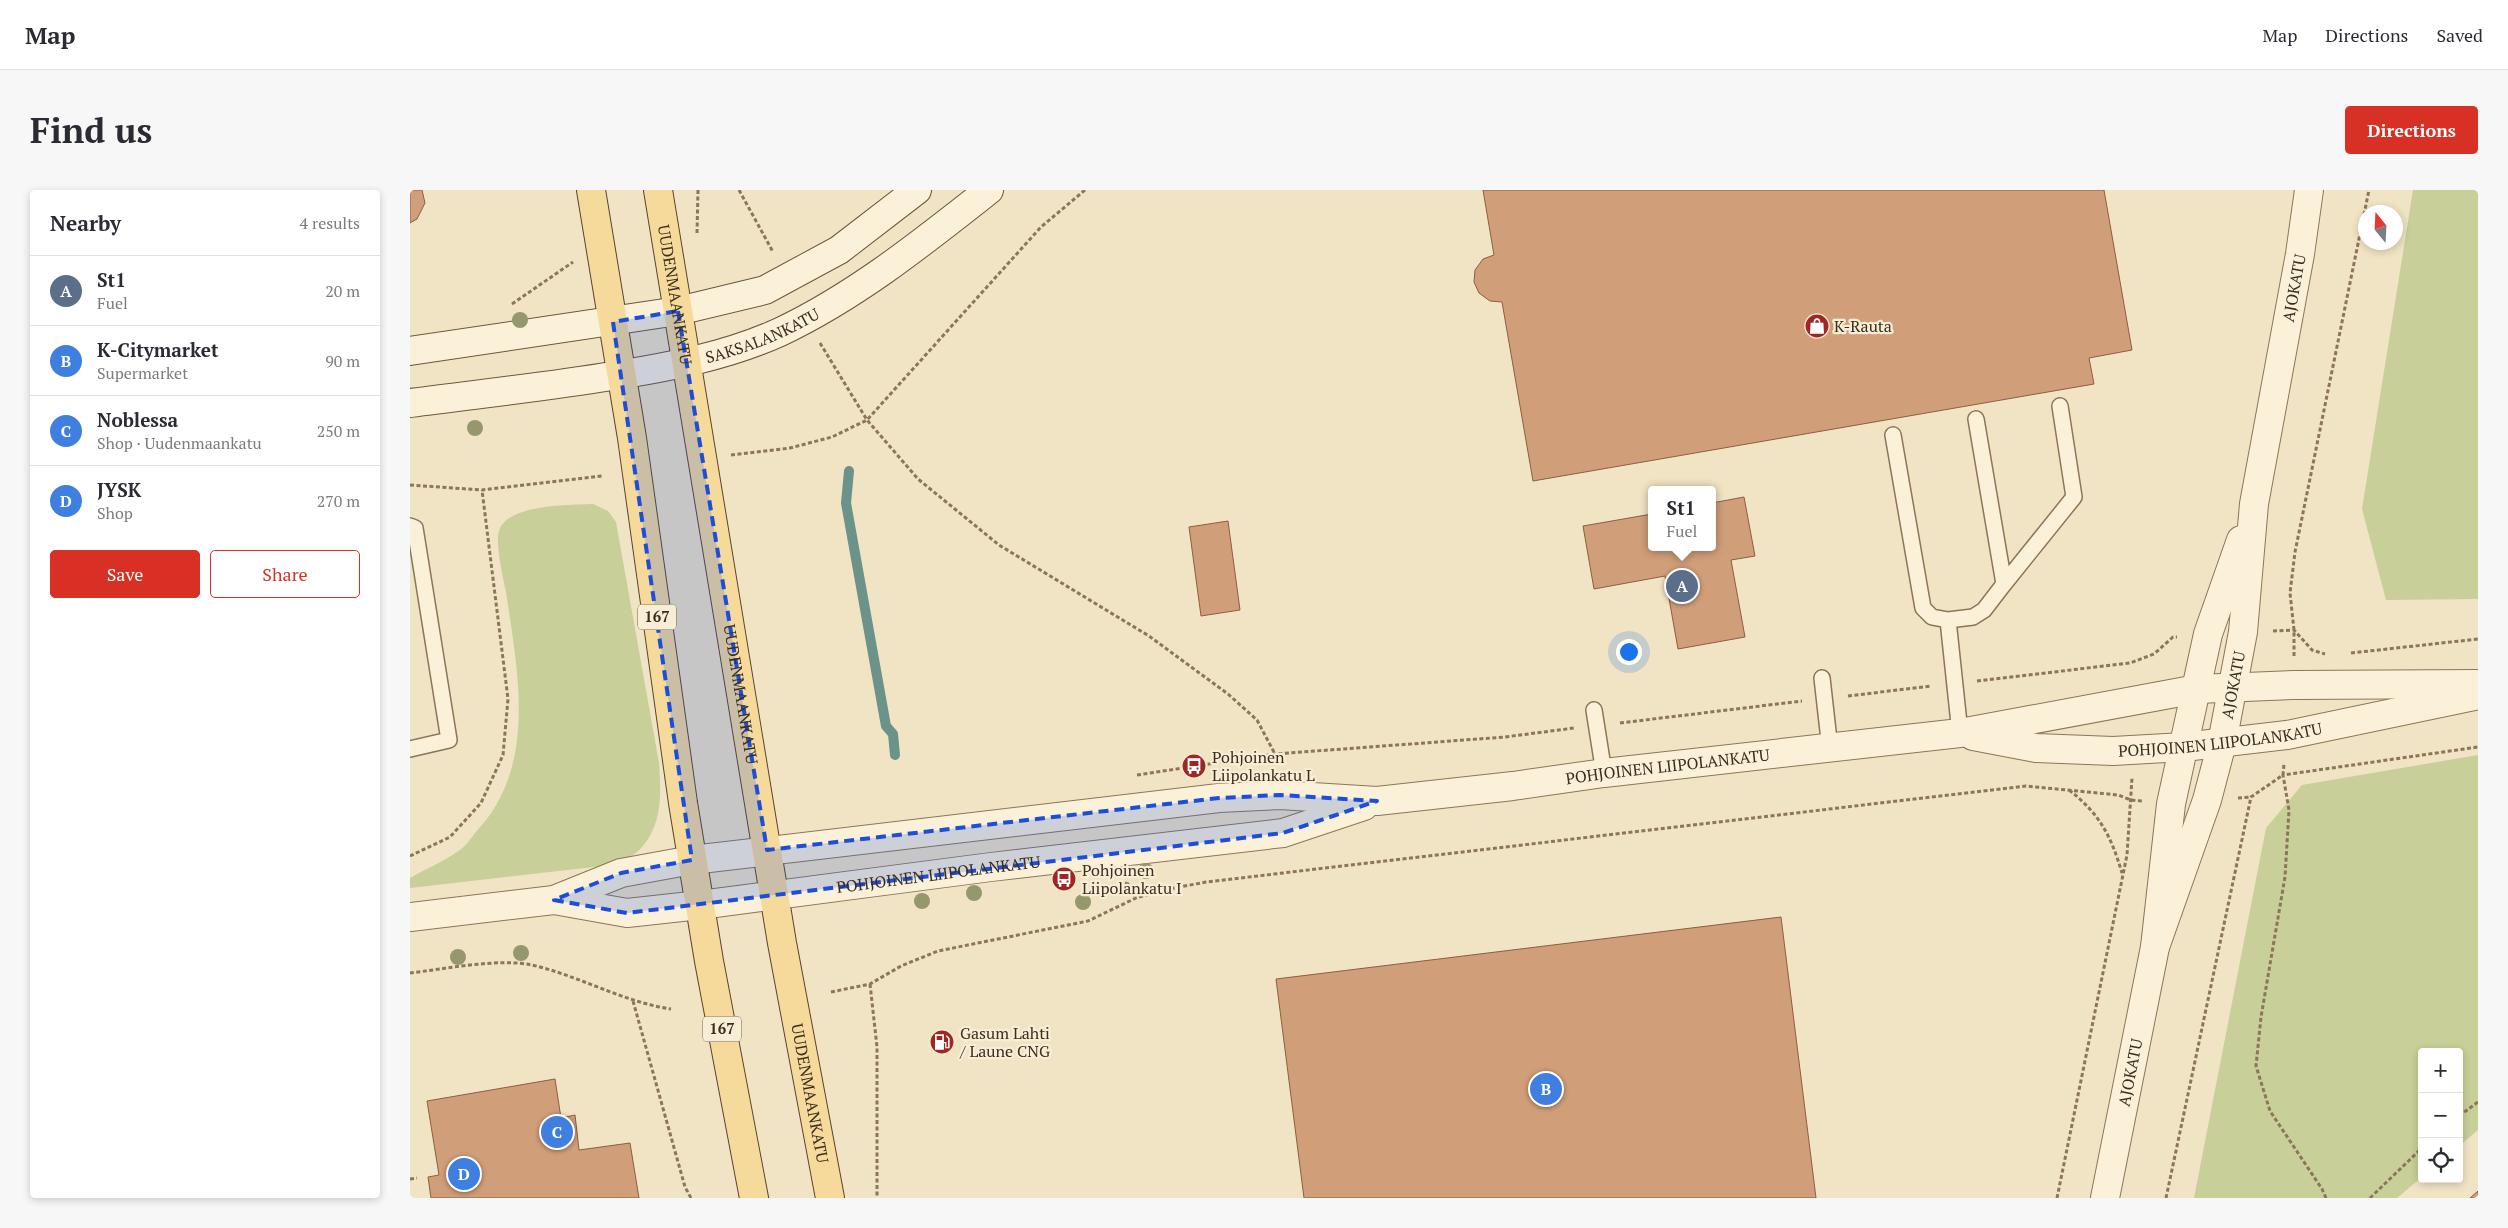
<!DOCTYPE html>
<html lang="en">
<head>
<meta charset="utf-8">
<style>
	body { margin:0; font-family:"PT Serif",serif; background:#f7f7f7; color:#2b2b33 }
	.controls { position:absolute; right:15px; bottom:15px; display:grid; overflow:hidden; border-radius:5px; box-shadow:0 2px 8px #0003 }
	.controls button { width:45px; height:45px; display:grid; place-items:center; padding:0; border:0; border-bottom:1px solid #e1e1e2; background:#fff; color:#2b2b33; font:25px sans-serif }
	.compass { position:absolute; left:1948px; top:15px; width:45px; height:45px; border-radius:50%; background:#fff; box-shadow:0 2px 8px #0003; rotate:342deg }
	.you { position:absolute; left:1218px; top:461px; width:18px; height:18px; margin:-12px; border:4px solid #fff; border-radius:50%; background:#1a73e8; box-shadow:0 0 0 8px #1a73e833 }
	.badge { display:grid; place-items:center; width:32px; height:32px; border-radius:50%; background:#d93025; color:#fff; font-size:16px; font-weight:700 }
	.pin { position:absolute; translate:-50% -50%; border:2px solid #fff; box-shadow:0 1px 5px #0006 }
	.popup { position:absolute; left:1238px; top:296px; width:68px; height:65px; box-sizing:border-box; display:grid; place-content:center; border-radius:5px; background:#fff; filter:drop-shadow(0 1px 4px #0005); font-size:16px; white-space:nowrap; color:#7c7c81 }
	.popup b { font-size:19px; color:#2b2b33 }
	.popup::after { content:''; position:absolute; left:50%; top:100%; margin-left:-10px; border:10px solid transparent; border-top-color:#fff }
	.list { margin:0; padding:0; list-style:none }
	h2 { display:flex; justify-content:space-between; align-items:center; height:65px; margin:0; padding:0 20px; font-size:21px }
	h2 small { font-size:16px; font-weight:400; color:#7c7c81 }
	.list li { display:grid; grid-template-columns:32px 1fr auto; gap:15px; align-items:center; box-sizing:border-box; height:70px; padding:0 20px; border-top:1px solid #e1e1e2 }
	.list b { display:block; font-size:19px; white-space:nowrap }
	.list p { margin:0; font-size:16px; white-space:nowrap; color:#7c7c81 }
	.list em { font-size:16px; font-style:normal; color:#7c7c81 }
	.actions { display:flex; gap:10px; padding:15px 20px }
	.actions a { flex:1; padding:11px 0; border:1px solid #d93025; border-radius:5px; text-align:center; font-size:18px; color:#d93025 }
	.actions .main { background:#d93025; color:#fff }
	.icon { flex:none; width:28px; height:28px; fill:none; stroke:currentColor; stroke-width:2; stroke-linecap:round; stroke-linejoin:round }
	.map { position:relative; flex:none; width:2068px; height:1008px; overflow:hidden; border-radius:5px }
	header { display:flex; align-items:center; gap:30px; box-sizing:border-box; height:70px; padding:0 25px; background:#fff; border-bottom:1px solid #e1e1e2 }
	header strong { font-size:24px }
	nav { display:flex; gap:28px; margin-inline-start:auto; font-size:18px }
	.intro { display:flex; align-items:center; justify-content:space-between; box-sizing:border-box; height:120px; padding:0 30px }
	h1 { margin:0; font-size:35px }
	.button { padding:12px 22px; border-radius:5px; background:#d93025; color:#fff; font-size:18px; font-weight:700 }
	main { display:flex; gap:30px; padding:0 30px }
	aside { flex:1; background:#fff; border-radius:5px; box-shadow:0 2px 8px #0003 }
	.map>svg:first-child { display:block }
	.green { fill:#c8cf98 }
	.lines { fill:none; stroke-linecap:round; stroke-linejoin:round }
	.stream { stroke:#6c9389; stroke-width:10 }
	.building { fill:#d09e79; stroke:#8d5e3e }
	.service-casing { stroke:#8c755a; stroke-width:18 }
	.tertiary-casing { stroke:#8c755a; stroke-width:30 }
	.secondary-casing { stroke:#6e563d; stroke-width:30 }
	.primary-casing { stroke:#5a432e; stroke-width:30 }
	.path { stroke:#8c755a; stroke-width:3; stroke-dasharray:4 2.5; stroke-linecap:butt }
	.service { stroke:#faf1d8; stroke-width:15 }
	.tertiary { stroke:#faf1d8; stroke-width:28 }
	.secondary { stroke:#faf1d8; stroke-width:28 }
	.primary { stroke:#f5da9b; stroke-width:28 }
	.tree { fill:#95986c }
	.marked { fill:#1d4ed8; fill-opacity:0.2; stroke:#1d4ed8; stroke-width:4; stroke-dasharray:10 6; stroke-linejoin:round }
	.labels { text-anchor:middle; stroke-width:4.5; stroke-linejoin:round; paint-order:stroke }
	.shield { fill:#f7eed5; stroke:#746755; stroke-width:1 }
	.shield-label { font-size:15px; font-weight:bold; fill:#3c2d1e }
	.street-label { font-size:16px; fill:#3c2d1e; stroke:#f7eed5 }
	.poi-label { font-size:16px; fill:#3c2d1e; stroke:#f7eed5; text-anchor:start }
</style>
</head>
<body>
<header>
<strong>Map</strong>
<nav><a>Map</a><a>Directions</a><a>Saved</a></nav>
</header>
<div class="intro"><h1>Find us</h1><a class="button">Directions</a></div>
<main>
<aside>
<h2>Nearby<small>4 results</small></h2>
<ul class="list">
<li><span class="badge" style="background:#5c6f8a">A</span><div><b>St1</b><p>Fuel</p></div><em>20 m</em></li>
<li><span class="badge" style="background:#3f7fe0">B</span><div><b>K-Citymarket</b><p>Supermarket</p></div><em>90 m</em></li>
<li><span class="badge" style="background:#3f7fe0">C</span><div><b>Noblessa</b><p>Shop · Uudenmaankatu</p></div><em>250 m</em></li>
<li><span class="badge" style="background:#3f7fe0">D</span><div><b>JYSK</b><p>Shop</p></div><em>270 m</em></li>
</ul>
<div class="actions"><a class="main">Save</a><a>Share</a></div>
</aside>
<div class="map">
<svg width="2068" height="1008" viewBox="0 0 2068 1008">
	<rect width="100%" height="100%" fill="#f0e4c4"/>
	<path class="green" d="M 2003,0 L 2068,0 L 2068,409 L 1976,410 L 1952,319 Z
		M 183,314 L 198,321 L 206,332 L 249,573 C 251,602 253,633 232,657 C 227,663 217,669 210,674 L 0,698 L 0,688 C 15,679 33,672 47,662 C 54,658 60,650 65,643 C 128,578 108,483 96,402 C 93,387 84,350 90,338 C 102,314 160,315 183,314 Z
		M 2068,565 L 2068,940 L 2049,956 L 2049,862 L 2012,862 L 2012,987 L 1987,1008 L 1784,1008 L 1856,638 L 1892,595 Z"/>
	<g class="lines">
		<path class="stream" d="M 439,281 L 436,313 L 476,536 L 483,544 L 485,565"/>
	</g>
	<path class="building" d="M 0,0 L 12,0 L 15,13 L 7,29 L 0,33 Z
		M 1073,0 L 1694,0 L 1722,160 L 1679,168 L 1684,194 L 1123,291 L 1092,112 L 1080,111 L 1069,103 L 1064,92 L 1065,80 L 1073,69 L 1084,65 Z
		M 1334,307 L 1345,366 L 1321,370 L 1335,447 L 1268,459 L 1255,386 L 1184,399 L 1173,336 L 1242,324 L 1242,357 L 1302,357 L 1302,313 Z
		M 818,331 L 830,420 L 791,426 L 779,337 Z
		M 1371,727 L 1406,1008 L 894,1008 L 866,789 Z
		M 145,889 L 151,928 L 165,925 L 169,960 L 220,953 L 229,1008 L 21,1008 L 18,987 L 29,985 L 17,911 Z
		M 2068,1001 L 2068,1008 L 2060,1008 Z"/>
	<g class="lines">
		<defs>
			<path id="service" d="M 1483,245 L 1513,418 L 1522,427 L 1538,430 L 1563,427 L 1574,420 L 1594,394 L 1566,229
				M 0,336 L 5,338 L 39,550 L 0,559
				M 1594,394 L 1664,307 L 1650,216
				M 1538,430 L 1550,543
				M 1412,488 L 1420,559
				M 1184,520 L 1194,583"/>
			<g id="tertiary">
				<path id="s1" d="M 1563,546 L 1626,558 L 1703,561 L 1774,557 L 1877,545 L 2064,506"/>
				<path id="s2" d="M 144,710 L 217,723 L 290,715 L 581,677 L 873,643 L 954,616"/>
				<path id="s3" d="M 0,727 L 144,710 L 211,683 L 282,670 L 809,608 L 870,605 L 967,611 L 1103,596 L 1194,583 L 1550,543 L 1787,499 L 1884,495 L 2068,494"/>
				<path id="s4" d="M 1745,757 L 1797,610 L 1812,553 L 1833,442 L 1844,314 L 1890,64 L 1899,0"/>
				<path id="s5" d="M 1695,1008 L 1745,757 L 1761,614 L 1798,444 L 1831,350"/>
			</g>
			<g id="secondary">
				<path d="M 0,161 L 268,121 L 355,100 L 429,60 L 507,0"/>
				<path id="s6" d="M 0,213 C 68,204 135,197 202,186 C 259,177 317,166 370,142 C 446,106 513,52 579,0"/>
			</g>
			<g id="primary">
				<path d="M 181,0 L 222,248 L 273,613 L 299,771 L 344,1008"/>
				<path id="s7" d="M 248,0 L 372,753 L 420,1008"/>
			</g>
		</defs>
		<use href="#service" class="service-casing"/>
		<use href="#tertiary" class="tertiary-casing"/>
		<use href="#secondary" class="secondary-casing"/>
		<use href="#primary" class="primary-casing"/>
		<path class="path" d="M 329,0 L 363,62
			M 287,43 L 288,0
			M 102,114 L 163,72
			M 410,153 L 457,230 L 508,289 L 589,355 L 739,446 L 818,504 L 847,530 L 865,564 L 866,575
			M 321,265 L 380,258 L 422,247 L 457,230 L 631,37 L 675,0
			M 0,295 L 72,300 L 192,286
			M 1863,441 L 1884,440 L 1902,460 L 1915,464
			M 1941,463 L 2068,449
			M 1884,466 L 1884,440 L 1880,403 L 1885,362 L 1959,0
			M 1567,491 L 1720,473 L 1744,464 L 1763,447 L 1767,447
			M 1438,506 L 1521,496
			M 1210,533 L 1392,511
			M 727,585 L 865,564 L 1095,547 L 1164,538
			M 1659,600 C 1690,624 1701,646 1712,683
			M 1828,608 L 1841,607
			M 0,666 L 40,647 L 71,613 L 93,565 L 98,509 L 72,300
			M 715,693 L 718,694 L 726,708
			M 0,783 C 35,779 88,768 122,775 C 170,786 213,812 261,819
			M 460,794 L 467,857 L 467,1008
			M 421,802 L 460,794 L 491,776 L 528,761 L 678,731 L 726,708 L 754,700 L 796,692 L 1616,596 L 1708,605 L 1721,610 L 1732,611
			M 223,811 L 275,997 L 281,1008
			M 2049,926 L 2068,912
			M 0,989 L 7,988
			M 1647,1008 L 1717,665 L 1722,588
			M 1756,1008 L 1841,607 L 1873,585 L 1874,574
			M 1916,1008 L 1912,999 L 1860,921 L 1846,876 L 1851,827 L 1875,687 L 1879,620 L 1873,585 L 2068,557
			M 1960,1008 L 2012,958"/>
		<use href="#service" class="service"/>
		<use href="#tertiary" class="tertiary"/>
		<use href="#secondary" class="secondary"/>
		<use href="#primary" class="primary"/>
	</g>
	<g class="tree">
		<circle cx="110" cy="130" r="8"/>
		<circle cx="65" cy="238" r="8"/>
		<circle cx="736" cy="681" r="8"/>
		<circle cx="564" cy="703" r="8"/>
		<circle cx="512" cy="711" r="8"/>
		<circle cx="673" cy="712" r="8"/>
		<circle cx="111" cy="763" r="8"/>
		<circle cx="48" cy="767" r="8"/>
	</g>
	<path class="marked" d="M 268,121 L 357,660 L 809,608 L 870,605 L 967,611 L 873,643 L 217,723 L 144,710 L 211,683 L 282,670 L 203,132 Z"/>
	<defs>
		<symbol id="shop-disc" viewBox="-11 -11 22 22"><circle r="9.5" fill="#9e2726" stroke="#f7eed5"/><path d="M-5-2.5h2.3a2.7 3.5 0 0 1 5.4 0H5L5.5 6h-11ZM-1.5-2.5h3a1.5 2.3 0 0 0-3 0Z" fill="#fff"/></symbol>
		<symbol id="bus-disc" viewBox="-11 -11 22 22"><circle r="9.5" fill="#9e2726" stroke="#f7eed5"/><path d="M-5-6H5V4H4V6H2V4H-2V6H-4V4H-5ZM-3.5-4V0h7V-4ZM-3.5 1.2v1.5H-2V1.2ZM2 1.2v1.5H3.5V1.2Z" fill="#fff"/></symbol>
		<symbol id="fuel-disc" viewBox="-11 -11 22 22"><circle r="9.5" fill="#9e2726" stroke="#f7eed5"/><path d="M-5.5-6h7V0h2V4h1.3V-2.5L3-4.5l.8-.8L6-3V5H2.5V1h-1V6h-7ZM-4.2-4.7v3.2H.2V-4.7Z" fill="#fff"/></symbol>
	</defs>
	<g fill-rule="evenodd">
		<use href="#shop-disc" x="1393" y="122" width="28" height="28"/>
		<use href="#bus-disc" x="770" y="562" width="28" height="28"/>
		<use href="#bus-disc" x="640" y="675" width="28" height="28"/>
		<use href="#fuel-disc" x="518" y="838" width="28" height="28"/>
	</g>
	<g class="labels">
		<g class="shield">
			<rect x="228" y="414.5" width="38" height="25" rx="4"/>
			<rect x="293" y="826.5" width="38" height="25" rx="4"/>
		</g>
		<g class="shield-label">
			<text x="247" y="432">167</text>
			<text x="312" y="844">167</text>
		</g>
		<g class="street-label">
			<text dy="6" stroke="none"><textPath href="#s4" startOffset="676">AJOKATU</textPath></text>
			<text dy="6" stroke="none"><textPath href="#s7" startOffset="106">UUDENMAANKATU</textPath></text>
			<text dy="6" stroke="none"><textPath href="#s6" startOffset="360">SAKSALANKATU</textPath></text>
			<text dy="6" stroke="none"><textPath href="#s4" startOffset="274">AJOKATU</textPath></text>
			<text dy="6" stroke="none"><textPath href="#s7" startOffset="511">UUDENMAANKATU</textPath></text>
			<text dy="6" stroke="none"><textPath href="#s1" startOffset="249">POHJOINEN LIIPOLANKATU</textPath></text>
			<text dy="6" stroke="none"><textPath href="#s3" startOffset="1271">POHJOINEN LIIPOLANKATU</textPath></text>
			<text dy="6" stroke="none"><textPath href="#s2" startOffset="388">POHJOINEN LIIPOLANKATU</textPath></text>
			<text dy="6" stroke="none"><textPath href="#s5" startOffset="128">AJOKATU</textPath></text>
			<text dy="6" stroke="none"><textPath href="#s7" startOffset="916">UUDENMAANKATU</textPath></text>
		</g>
		<g class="poi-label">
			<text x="1424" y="142">K-Rauta</text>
			<text x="802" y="573">Pohjoinen<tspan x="802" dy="18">Liipolankatu L</tspan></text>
			<text x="672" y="686">Pohjoinen<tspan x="672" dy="18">Liipolankatu I</tspan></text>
			<text x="550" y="849">Gasum Lahti<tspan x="550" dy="18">/ Laune CNG</tspan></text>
		</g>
	</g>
</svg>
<div class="controls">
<button>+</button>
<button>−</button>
<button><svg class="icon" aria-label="locate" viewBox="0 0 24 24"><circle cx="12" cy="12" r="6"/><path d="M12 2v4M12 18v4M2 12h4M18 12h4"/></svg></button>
</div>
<svg class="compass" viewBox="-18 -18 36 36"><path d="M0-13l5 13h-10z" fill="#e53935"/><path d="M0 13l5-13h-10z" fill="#7c7c81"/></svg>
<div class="you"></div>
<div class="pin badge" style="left:1272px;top:396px;background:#5c6f8a">A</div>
<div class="popup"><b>St1</b>Fuel</div>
<div class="pin badge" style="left:1136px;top:899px;background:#3f7fe0">B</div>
<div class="pin badge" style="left:147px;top:942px;background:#3f7fe0">C</div>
<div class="pin badge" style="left:54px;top:984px;background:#3f7fe0">D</div>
</div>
</main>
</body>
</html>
